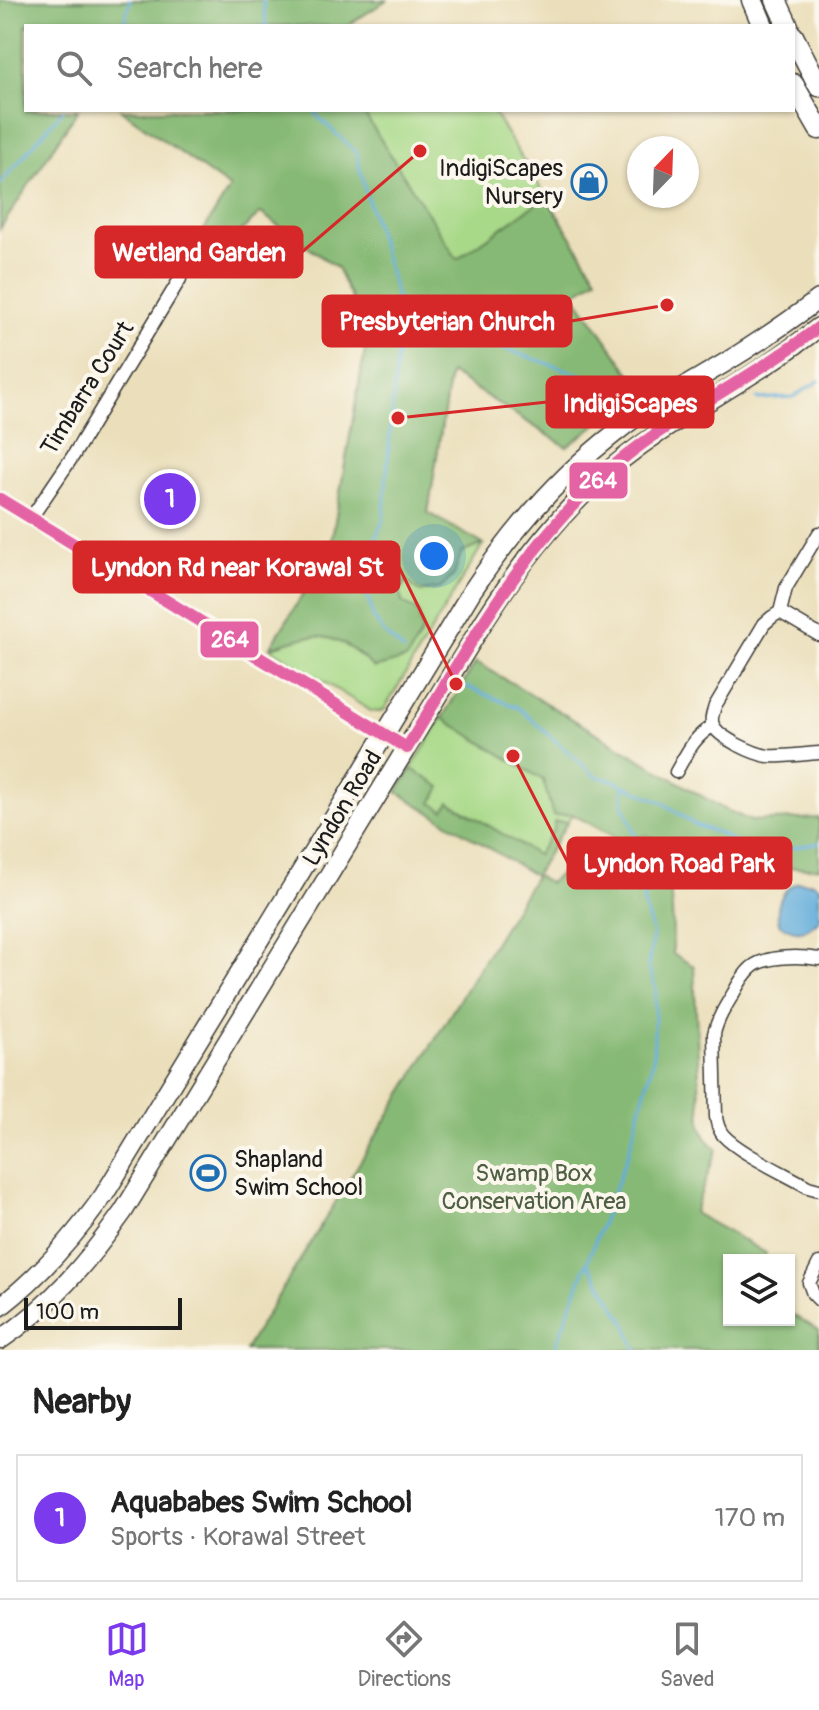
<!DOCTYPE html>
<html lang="en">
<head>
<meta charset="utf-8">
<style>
	body { margin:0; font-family:Pangolin,sans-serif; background:#f6f6f6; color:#222 }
	.controls { position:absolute; right:24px; bottom:24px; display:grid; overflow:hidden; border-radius:0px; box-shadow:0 2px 6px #0004 }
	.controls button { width:72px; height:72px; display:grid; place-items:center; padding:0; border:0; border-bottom:2px solid #e0e0e0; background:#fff; color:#222; font:40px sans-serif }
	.compass { position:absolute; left:627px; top:136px; width:72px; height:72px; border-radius:50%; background:#fff; box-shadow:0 2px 6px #0004; rotate:23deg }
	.scale { position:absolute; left:24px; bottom:20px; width:158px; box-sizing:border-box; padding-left:8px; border:4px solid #1c1c1c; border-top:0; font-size:22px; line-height:28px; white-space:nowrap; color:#1c1c1c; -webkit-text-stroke:6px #fbf7ec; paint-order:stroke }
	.you { position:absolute; left:434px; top:556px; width:28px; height:28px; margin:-20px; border:6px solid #fff; border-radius:50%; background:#1a73e8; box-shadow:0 0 0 12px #1a73e833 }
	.badge { display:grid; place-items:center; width:52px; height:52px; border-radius:50%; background:#7c3aed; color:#fff; font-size:26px; font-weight:700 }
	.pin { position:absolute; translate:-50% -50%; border:4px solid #fff; box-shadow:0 2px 8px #0006 }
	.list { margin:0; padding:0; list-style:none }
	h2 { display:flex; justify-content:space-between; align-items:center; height:104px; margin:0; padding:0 32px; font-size:34px }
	h2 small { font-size:26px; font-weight:400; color:#767676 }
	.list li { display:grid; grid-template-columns:52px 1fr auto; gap:24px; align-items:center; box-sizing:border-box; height:128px; margin:0 16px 16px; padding:0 16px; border:2px solid #e0e0e0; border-radius:0px }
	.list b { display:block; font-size:30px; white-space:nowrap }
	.list p { margin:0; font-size:26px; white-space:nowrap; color:#767676 }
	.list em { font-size:26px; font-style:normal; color:#767676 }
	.icon { flex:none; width:44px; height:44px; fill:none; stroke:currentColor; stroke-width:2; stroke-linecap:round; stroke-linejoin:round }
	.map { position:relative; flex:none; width:819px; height:1350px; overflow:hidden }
	.search { position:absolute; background:#fff; box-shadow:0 2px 6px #0004; left:24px; right:24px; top:24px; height:88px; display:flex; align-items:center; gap:20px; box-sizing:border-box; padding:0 28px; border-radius:0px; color:#767676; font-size:30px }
	.sheet { height:248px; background:#fff }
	nav { display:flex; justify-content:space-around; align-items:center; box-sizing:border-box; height:112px; border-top:2px solid #e0e0e0; background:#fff; font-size:22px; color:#767676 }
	nav a { display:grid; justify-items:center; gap:4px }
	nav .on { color:#7c3aed }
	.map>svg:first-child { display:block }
	.green { fill:#a8d988; stroke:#627a52; stroke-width:2 }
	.forest { fill:#86b974; stroke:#516a48; stroke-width:2 }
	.water { fill:#63addb; stroke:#40647c; stroke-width:2 }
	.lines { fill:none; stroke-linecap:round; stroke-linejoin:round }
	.stream { stroke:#63addb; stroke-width:3 }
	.minor-casing { stroke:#3b3934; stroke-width:15 }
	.secondary-casing { stroke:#3b3934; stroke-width:21 }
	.primary-casing { stroke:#3b3934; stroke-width:23 }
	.minor { stroke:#fff; stroke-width:12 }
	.secondary { stroke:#fff; stroke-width:18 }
	.primary { stroke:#fff; stroke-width:20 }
	.bus-1-casing { stroke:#fbf7ec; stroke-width:18 }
	.bus-1 { stroke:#e463a4; stroke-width:12 }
	.labels { text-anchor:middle; stroke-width:8; stroke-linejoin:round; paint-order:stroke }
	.poi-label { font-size:24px; fill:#1c1c1c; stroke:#fbf7ec; text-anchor:end }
	.street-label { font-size:24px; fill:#1c1c1c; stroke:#fbf7ec }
	.park-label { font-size:24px; fill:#4d5e42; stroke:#fbf7ec }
	.leader { fill:none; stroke:#d62828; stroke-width:3 }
	.callout-dot { fill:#d62828; stroke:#fbf7ec; stroke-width:3 }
	.callout { fill:#d62828; stroke:#d62828; stroke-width:3 }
	.callout-label { font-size:26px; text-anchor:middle; font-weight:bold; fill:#fff }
	.line-badge { stroke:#fbf7ec; stroke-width:3 }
	.badge-label { font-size:22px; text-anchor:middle; font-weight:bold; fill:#fff }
</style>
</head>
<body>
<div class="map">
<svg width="819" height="1350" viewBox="0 0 819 1350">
	<rect width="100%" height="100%" fill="#fbf7ec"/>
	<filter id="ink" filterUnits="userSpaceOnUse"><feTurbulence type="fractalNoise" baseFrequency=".0125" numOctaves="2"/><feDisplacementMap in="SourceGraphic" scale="16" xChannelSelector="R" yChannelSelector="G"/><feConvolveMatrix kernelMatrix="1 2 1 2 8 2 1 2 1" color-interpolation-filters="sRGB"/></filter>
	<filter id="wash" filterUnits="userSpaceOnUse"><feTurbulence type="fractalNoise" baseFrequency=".006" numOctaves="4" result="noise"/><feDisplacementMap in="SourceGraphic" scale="32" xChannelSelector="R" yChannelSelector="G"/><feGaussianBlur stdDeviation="1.8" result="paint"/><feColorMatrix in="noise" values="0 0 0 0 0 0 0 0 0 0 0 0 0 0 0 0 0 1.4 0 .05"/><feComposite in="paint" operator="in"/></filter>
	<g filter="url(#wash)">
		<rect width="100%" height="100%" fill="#ebdfbb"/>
		<path class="green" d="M 121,110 L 492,110 L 597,278 L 574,294 L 641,389 L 567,447 L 450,373 L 428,513 L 483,544 L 384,710 L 378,712 L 371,711 L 270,648 L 330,550 L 368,333 L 337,268 L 261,213 L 202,265 L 188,256 L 230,188 Z
			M 476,662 L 615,744 L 535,875 L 397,792 Z"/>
		<path class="forest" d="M 0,0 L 387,0 L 347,26 L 26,26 L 26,110 L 78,110 L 0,229 Z
			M 121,110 L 362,110 L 457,259 L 546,197 L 597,278 L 574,294 L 641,389 L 567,447 L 450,373 L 428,513 L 483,544 L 461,553 L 454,575 L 441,588 L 420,592 L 406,581 L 400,592 L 402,602 L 418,612 L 422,632 L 407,659 L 374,668 C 355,650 335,633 307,637 C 295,639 282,644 270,648 L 330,550 L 368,333 L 337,268 L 261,213 L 202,265 L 188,256 L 230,188 Z
			M 476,662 L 722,808 L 751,821 L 819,818 L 819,868 L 704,867 L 647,835 L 622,841 L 572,814 L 553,816 L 543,780 L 442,718 Z
			M 412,769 L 441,787 L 432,803 L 444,810 L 450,802 L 537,855 L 554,829 L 554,822 L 563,821 L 567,823 L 535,875 L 549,883 L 572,864 L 584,861 L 602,868 L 621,870 C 631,858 636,849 654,850 C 676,883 672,916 673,954 L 694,966 L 701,1125 L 706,1138 L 717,1149 L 694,1213 L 766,1253 L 764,1260 L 729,1260 L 729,1320 L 789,1320 L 789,1313 L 819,1330 L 819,1350 L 245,1350 L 535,876 L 397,792 Z"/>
		<path class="water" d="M 810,882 L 819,886 L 819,920 C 806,934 796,934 780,925 C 774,911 780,890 796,883 C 798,882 808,882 810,882 Z"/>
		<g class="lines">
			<path class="stream" d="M 263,0 L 266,26
				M 123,26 L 130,0
				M 314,110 L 319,118 L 356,152 L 365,190 L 393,284 L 400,314 L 383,520 L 362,574 L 373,617 L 384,633 L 404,651
				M 0,184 L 63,110
				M 400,314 L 627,390
				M 757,399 L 793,397 L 819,381
				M 467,687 L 519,708 L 595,776 L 614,781 L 662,802 L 695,825 L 719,833 L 745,848 L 786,849 L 819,843
				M 588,1263 L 626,1324 L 636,1350
				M 554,1350 L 628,1154 L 653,1060 L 656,989 L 648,966 L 653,935 L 643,900 L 650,885 L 652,872 L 640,853 L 633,829 L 623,804 L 624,786"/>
		</g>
	</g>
	<g filter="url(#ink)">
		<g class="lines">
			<defs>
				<path id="minor" d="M 0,499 L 385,735
					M 31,518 L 73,456 L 180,279
					M 780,612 L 786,588 L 819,533
					M 819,635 L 780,612 L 772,617 L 764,624 L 715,706 C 713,713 710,719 713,725 C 719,738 754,754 768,756 C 784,757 802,754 819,753
					M 676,772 C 687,753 694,736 713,726
					M 819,959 C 801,956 765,955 751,968 C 743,975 738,985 733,994 C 725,1007 717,1020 714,1034 L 716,1117 C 717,1124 719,1130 723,1135 C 739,1153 786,1174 808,1187 L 819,1190
					M 819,1263 L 809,1283 L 813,1294 L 819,1300"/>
				<path id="secondary" d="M 0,1307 C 41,1275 74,1237 104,1195 L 472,591 C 512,531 558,477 615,433 C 648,406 686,386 723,364 C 756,344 788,322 819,299
					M 0,1340 C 50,1307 89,1260 123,1212 L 486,618 C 528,552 577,491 641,445 C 699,404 763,372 819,327"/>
				<path id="primary" d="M 752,0 L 763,26
					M 776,0 L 788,26
					M 793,36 L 819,86
					M 793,84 L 819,129"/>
			</defs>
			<use href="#minor" class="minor-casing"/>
			<use href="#secondary" class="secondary-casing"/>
			<use href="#primary" class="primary-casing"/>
			<use href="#minor" class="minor"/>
			<use href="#secondary" class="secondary"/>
			<use href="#primary" class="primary"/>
			<defs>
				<path id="bus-1" d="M 0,499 L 407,748 C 469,646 527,537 621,460 C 683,410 756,376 819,327"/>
			</defs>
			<use href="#bus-1" class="bus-1-casing"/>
			<use href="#bus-1" class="bus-1"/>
		</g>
	</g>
	<defs>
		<symbol id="shop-ring" viewBox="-11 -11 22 22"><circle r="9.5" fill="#fbf7ec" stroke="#1f6fb2" stroke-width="1.5"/><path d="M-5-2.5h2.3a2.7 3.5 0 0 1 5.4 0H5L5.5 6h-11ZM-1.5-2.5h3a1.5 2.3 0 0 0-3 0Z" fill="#1f6fb2"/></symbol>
		<symbol id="stadium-ring" viewBox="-11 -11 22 22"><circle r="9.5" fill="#fbf7ec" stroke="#1f6fb2" stroke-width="1.5"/><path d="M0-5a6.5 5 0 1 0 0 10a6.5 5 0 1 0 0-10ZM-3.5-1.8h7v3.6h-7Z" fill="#1f6fb2"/></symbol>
	</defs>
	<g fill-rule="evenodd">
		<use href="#shop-ring" x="569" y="162" width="40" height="40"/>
		<use href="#stadium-ring" x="188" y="1153" width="40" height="40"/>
	</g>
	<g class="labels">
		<g class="poi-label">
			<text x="563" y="176">IndigiScapes<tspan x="563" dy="28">Nursery</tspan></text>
			<text x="234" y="1167" text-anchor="start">Shapland<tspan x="234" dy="28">Swim School</tspan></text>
		</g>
		<g class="street-label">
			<text transform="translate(87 388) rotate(-58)" y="8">Timbarra Court</text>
			<text transform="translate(342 808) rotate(-59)" y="8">Lyndon Road</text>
		</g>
		<g class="park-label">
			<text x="534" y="1181">Swamp Box<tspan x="534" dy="28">Conservation Area</tspan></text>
		</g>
	</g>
	<path class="leader" d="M420 151L302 252M667 305L571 321M398 418L547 402M456 684L399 567M513 756L568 863"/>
	<g class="callout-dot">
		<circle cx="420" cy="151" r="8"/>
		<circle cx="667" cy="305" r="8"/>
		<circle cx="398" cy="418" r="8"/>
		<circle cx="456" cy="684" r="8"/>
		<circle cx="513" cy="756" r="8"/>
	</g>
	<g class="callout">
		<rect x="96" y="227" width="206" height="50" rx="8"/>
		<rect x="323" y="296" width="248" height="50" rx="8"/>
		<rect x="547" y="377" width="166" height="50" rx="8"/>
		<rect x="74" y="542" width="325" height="50" rx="8"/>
		<rect x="568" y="838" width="223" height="50" rx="8"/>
	</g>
	<g class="callout-label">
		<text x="199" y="261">Wetland Garden</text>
		<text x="447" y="330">Presbyterian Church</text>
		<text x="630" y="412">IndigiScapes</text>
		<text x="237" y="576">Lyndon Rd near Korawal St</text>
		<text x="679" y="872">Lyndon Road Park</text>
	</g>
	<g class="line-badge">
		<rect x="568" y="461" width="61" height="39" rx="8" fill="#e463a4"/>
		<rect x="199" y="620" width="61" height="39" rx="8" fill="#e463a4"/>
	</g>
	<g class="badge-label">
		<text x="598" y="488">264</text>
		<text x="230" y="647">264</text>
	</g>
</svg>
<div class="controls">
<button><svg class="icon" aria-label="layers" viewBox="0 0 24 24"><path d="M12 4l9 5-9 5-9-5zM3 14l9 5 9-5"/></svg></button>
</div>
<svg class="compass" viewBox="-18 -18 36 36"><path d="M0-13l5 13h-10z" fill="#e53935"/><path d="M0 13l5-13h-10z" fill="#767676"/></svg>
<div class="scale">100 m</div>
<div class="you"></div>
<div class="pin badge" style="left:170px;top:499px">1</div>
<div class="search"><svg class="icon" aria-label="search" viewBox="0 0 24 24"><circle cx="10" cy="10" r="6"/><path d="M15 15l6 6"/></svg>Search here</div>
</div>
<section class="sheet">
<h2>Nearby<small></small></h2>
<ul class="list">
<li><span class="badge">1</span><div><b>Aquababes Swim School</b><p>Sports · Korawal Street</p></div><em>170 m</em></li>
</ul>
</section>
<nav>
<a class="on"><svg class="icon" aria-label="map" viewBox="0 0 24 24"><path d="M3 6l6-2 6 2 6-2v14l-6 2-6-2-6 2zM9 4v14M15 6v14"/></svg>Map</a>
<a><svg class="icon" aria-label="directions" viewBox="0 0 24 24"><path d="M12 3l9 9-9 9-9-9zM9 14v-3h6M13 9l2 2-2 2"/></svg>Directions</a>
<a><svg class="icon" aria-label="saved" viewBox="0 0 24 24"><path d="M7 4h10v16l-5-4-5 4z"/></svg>Saved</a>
</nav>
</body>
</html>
